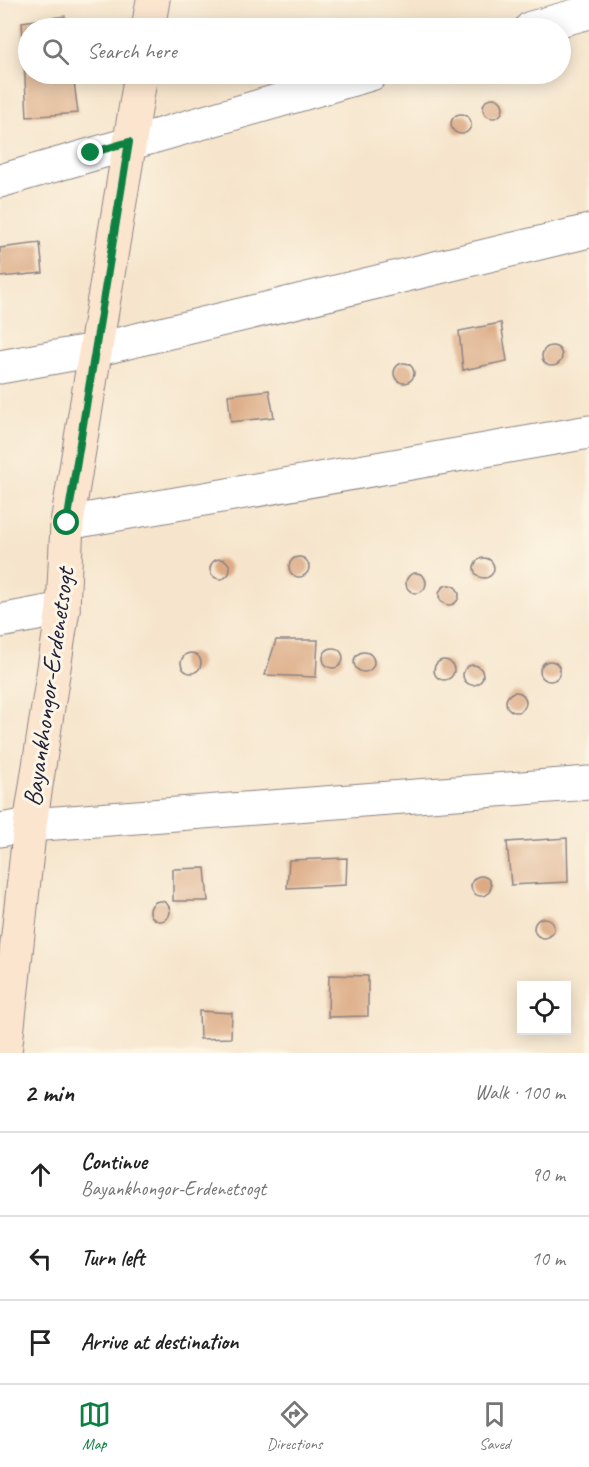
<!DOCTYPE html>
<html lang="en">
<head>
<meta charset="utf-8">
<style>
	body { margin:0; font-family:Caveat,sans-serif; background:#f6f6f6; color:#222 }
	.controls { position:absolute; right:18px; bottom:18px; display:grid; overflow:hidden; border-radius:0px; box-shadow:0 3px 15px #0003 }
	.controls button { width:54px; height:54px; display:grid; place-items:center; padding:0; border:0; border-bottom:2px solid #e0e0e0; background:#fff; color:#222; font:30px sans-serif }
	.stop { position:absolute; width:18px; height:18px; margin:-14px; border:4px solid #0b8043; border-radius:50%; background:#fff }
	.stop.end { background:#0b8043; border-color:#fff; box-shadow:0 2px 6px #0008 }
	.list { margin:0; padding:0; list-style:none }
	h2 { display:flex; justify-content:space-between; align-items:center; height:78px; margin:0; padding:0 24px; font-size:26px }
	h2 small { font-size:20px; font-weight:400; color:#767676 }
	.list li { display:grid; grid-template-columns:39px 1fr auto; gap:18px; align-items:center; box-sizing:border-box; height:84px; padding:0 24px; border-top:2px solid #e0e0e0 }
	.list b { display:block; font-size:22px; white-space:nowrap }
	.list p { margin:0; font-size:20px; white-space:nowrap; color:#767676 }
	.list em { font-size:20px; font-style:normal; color:#767676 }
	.icon { flex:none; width:33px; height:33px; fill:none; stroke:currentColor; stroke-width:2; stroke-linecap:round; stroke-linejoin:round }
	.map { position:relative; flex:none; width:589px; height:1053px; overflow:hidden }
	.search { position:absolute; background:#fff; box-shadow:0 3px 15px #0003; left:18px; right:18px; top:18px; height:66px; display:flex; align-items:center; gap:15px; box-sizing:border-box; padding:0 21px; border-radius:33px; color:#767676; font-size:22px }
	.sheet { height:330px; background:#fff }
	nav { display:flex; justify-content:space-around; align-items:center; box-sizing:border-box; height:84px; border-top:2px solid #e0e0e0; background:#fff; font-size:16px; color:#767676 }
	nav a { display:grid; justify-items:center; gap:3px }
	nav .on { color:#0b8043 }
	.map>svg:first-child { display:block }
	.building { fill:#dcab85 }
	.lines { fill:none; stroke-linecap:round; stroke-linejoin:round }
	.street-casing { stroke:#8c8484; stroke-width:35 }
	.secondary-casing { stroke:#8c8484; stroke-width:35 }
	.street { stroke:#fff; stroke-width:33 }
	.secondary { stroke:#fce5cf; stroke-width:33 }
	.route { stroke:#0b8043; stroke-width:8 }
	.labels { text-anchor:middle; stroke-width:6; stroke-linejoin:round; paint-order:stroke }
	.street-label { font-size:26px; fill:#22223b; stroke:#fcf5e5 }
</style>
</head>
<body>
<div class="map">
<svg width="589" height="1053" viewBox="0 0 589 1053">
	<rect width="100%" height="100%" fill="#fcf5e5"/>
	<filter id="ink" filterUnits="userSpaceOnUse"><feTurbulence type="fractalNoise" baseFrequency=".0167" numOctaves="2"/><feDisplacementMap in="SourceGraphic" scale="12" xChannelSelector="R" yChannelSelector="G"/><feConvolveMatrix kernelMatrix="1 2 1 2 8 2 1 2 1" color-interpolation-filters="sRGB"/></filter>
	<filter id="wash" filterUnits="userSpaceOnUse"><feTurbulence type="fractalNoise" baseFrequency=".008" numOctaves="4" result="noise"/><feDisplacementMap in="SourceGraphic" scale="24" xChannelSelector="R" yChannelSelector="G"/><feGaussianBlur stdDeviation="1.35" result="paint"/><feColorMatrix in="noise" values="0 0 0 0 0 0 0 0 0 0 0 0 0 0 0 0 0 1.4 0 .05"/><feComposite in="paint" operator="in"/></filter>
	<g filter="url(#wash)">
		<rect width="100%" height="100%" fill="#f6e5cc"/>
		<g id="blocks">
			<path class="building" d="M 65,16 L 67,28 L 28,28 L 28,74 L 73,74 L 78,113 L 27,117 L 22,22 Z
				M483 108a10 10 0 1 1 20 0a10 10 0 1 1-20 0Z
				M451 124a10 10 0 1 1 20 0a10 10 0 1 1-20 0Z
				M 40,243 L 43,273 L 0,277 L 0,248 Z
				M 501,323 L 507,361 L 463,370 L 459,331 Z
				M542 356a10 10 0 1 1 20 0a10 10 0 1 1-20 0Z
				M394 373a10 10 0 1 1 20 0a10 10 0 1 1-20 0Z
				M 269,390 L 274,417 L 231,422 L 228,395 Z
				M289 567a10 10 0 1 1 20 0a10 10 0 1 1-20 0Z
				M474 568a10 10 0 1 1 20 0a10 10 0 1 1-20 0Z
				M210 569a10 10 0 1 1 20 0a10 10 0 1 1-20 0Z
				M406 583a10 10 0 1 1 20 0a10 10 0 1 1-20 0Z
				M439 595a10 10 0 1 1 20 0a10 10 0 1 1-20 0Z
				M 276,640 L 318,640 L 316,677 L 265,675 Z
				M323 658a10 10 0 1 1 20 0a10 10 0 1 1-20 0Z
				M354 662a10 10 0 1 1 20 0a10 10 0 1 1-20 0Z
				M181 663a10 10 0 1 1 20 0a10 10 0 1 1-20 0Z
				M434 670a10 10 0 1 1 20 0a10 10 0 1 1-20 0Z
				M540 671a10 10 0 1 1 20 0a10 10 0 1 1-20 0Z
				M463 675a10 10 0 1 1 20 0a10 10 0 1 1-20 0Z
				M506 702a10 10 0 1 1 20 0a10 10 0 1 1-20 0Z
				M 567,838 L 568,882 L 511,885 L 507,842 Z
				M 347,858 L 346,885 L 287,888 L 289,860 Z
				M 205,868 L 208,901 L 173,901 L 173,869 Z
				M471 886a10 10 0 1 1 20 0a10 10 0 1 1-20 0Z
				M150 911a10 10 0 1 1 20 0a10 10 0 1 1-20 0Z
				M534 928a10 10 0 1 1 20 0a10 10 0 1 1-20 0Z
				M 329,975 L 368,976 L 368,1016 L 328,1017 Z
				M 199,1011 L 232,1013 L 231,1038 L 200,1039 Z"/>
		</g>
	</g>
	<g filter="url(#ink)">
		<use href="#blocks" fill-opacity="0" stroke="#8c8484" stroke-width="1.5"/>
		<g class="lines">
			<defs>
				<path id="street" d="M 531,28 L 589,12
					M 0,181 L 371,74
					M 0,367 L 95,350 L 589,231
					M 67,523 L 589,432
					M 0,621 L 63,609
					M 0,830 L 30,825 L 589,783"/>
				<path id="secondary" d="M 148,28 L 153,0
					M 5,1053 L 30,825 L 63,609 L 67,523 L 141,74"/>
			</defs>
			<use href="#street" class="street-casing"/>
			<use href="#secondary" class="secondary-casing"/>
			<use href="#street" class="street"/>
			<use href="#secondary" class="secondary"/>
		</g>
	</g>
	<g class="lines" filter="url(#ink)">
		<path class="route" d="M 67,523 L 129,142 L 91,153"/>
	</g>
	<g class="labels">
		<g class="street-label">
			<text transform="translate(48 687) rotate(-82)" y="9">Bayankhongor-Erdenetsogt</text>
		</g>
	</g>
</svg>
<div class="controls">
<button><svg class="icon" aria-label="locate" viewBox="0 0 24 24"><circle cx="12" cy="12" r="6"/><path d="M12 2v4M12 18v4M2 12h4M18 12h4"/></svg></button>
</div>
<div class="stop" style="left:67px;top:523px"></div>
<div class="stop end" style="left:91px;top:153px"></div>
<div class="search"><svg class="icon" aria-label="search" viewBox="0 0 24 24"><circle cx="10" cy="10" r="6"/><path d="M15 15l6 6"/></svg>Search here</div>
</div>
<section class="sheet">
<h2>2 min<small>Walk · 100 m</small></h2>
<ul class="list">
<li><svg class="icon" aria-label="ahead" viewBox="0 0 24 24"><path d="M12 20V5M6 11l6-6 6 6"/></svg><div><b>Continue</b><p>Bayankhongor-Erdenetsogt</p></div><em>90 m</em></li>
<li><svg class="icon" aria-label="left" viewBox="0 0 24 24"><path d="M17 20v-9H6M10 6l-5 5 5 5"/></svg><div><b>Turn left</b></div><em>10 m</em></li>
<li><svg class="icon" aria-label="arrive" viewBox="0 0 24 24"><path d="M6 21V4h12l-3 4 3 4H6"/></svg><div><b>Arrive at destination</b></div></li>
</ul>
</section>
<nav>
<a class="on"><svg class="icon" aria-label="map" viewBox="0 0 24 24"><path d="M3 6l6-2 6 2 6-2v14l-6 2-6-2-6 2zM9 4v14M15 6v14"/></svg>Map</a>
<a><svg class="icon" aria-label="directions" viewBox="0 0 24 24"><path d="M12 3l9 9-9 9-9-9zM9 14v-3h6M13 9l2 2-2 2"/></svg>Directions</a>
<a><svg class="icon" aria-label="saved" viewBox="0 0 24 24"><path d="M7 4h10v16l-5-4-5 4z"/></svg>Saved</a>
</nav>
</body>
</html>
